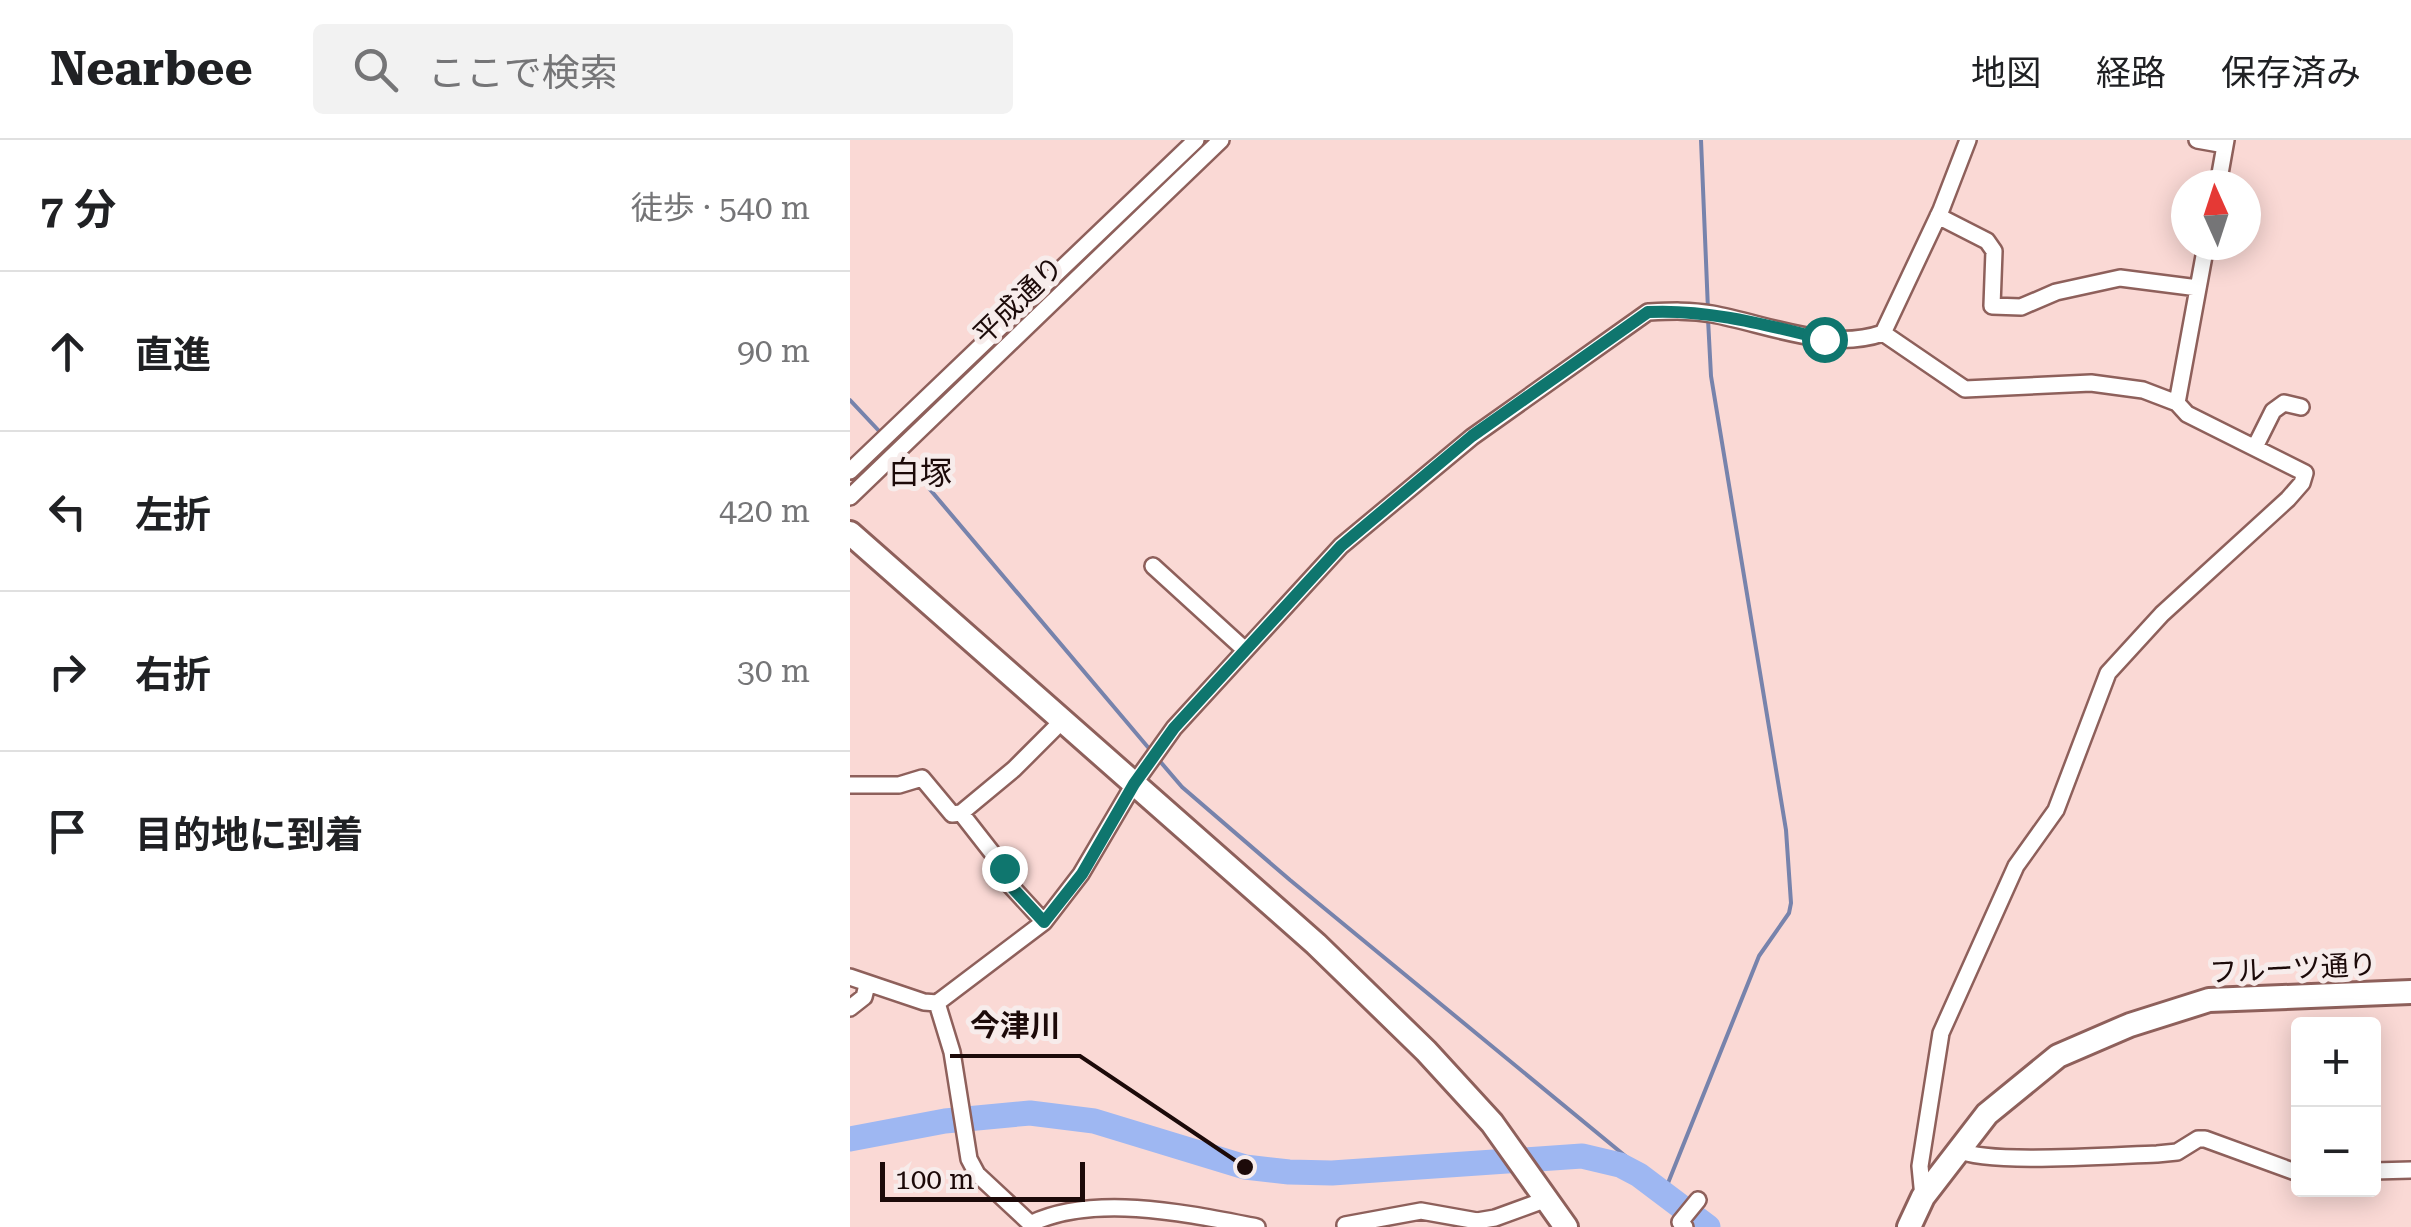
<!DOCTYPE html>
<html lang="ja">
<head>
<meta charset="utf-8">
<style>
	body { margin:0; font-family:"Roboto Serif","Noto Sans JP",serif; background:#f2f2f2; color:#202124 }
	.controls { position:absolute; right:30px; bottom:30px; display:grid; overflow:hidden; border-radius:10px; box-shadow:0 5px 25px #0003 }
	.controls button { width:90px; height:90px; display:grid; place-items:center; padding:0; border:0; border-bottom:2px solid #e0e0e0; background:#fff; color:#202124; font:50px sans-serif }
	.compass { position:absolute; left:1321px; top:30px; width:90px; height:90px; border-radius:50%; background:#fff; box-shadow:0 5px 25px #0003; rotate:357deg }
	.scale { position:absolute; left:30px; bottom:25px; width:205px; box-sizing:border-box; padding-left:10px; border:5px solid #1c0a09; border-top:0; font-size:28px; line-height:35px; white-space:nowrap; color:#1c0a09; -webkit-text-stroke:8px #f7eceb; paint-order:stroke }
	.stop { position:absolute; width:30px; height:30px; margin:-22px; border:8px solid #0f766e; border-radius:50%; background:#fff }
	.stop.end { background:#0f766e; border-color:#fff; box-shadow:0 2px 10px #0008 }
	.list { margin:0; padding:0; list-style:none }
	h2 { display:flex; justify-content:space-between; align-items:center; height:130px; margin:0; padding:0 40px; font-size:42px }
	h2 small { font-size:32px; font-weight:400; color:#757577 }
	.list li { display:grid; grid-template-columns:65px 1fr auto; gap:30px; align-items:center; box-sizing:border-box; height:160px; padding:0 40px; border-top:2px solid #e0e0e0 }
	.list b { display:block; font-size:38px; white-space:nowrap }
	.list em { font-size:32px; font-style:normal; color:#757577 }
	.icon { flex:none; width:55px; height:55px; fill:none; stroke:currentColor; stroke-width:2; stroke-linecap:round; stroke-linejoin:round }
	.map { position:relative; flex:none; width:1561px; height:1087px; overflow:hidden }
	header { display:flex; align-items:center; gap:60px; box-sizing:border-box; height:140px; padding:0 50px; background:#fff; border-bottom:2px solid #e0e0e0 }
	header strong { font-size:48px }
	nav { display:flex; gap:55px; margin-inline-start:auto; font-size:35px }
	.search { width:700px; height:90px; background:#f2f2f2; display:flex; align-items:center; gap:25px; box-sizing:border-box; padding:0 35px; border-radius:10px; color:#757577; font-size:38px }
	main { display:flex }
	aside { flex:1; background:#fff }
	.map>svg:first-child { display:block }
	.lines { fill:none; stroke-linecap:round; stroke-linejoin:round }
	.stream { stroke:#7783ac; stroke-width:4 }
	.river { stroke:#9eb7f2; stroke-width:25 }
	.street-casing { stroke:#8e605b; stroke-width:20 }
	.secondary-casing { stroke:#8e605b; stroke-width:28 }
	.street { stroke:#fff; stroke-width:15 }
	.secondary { stroke:#fff; stroke-width:22 }
	.route { stroke:#0f766e; stroke-width:12 }
	.labels { text-anchor:middle; stroke-width:10; stroke-linejoin:round; paint-order:stroke }
	.street-label { font-size:28px; fill:#1c0a09; stroke:#f7eceb }
	.quarter-label { font-size:32px; fill:#1c0a09; stroke:#f7eceb }
	.leader { fill:none; stroke:#1c0a09; stroke-width:4 }
	.callout-dot { fill:#1c0a09; stroke:#f7eceb; stroke-width:4 }
	.callout-label { font-size:30px; text-anchor:middle; font-weight:bold; fill:#1c0a09; stroke:#f7eceb; stroke-width:10; stroke-linejoin:round; paint-order:stroke }
</style>
</head>
<body>
<header>
<strong>Nearbee</strong>
<div class="search"><svg class="icon" aria-label="search" viewBox="0 0 24 24"><circle cx="10" cy="10" r="6"/><path d="M15 15l6 6"/></svg>ここで検索</div>
<nav><a>地図</a><a>経路</a><a>保存済み</a></nav>
</header>
<main>
<aside>
<h2>7 分<small>徒歩 · 540 m</small></h2>
<ul class="list">
<li><svg class="icon" aria-label="ahead" viewBox="0 0 24 24"><path d="M12 20V5M6 11l6-6 6 6"/></svg><div><b>直進</b></div><em>90 m</em></li>
<li><svg class="icon" aria-label="left" viewBox="0 0 24 24"><path d="M17 20v-9H6M10 6l-5 5 5 5"/></svg><div><b>左折</b></div><em>420 m</em></li>
<li><svg class="icon" aria-label="right" viewBox="0 0 24 24"><path d="M7 20v-9h11M14 6l5 5-5 5"/></svg><div><b>右折</b></div><em>30 m</em></li>
<li><svg class="icon" aria-label="arrive" viewBox="0 0 24 24"><path d="M6 21V4h12l-3 4 3 4H6"/></svg><div><b>目的地に到着</b></div></li>
</ul>
</aside>
<div class="map">
<svg width="1561" height="1087" viewBox="0 0 1561 1087">
	<rect width="100%" height="100%" fill="#fad9d5"/>
	<g class="lines">
		<path class="stream" d="M 851,0 L 858,170
			M 0,260 L 30,292
			M 50,314 L 302,612
			M 308,619 L 332,647 L 440,740 L 785,1024 L 818,1046
			M 814,1053 L 909,816 L 939,773 L 941,763 L 936,690 L 861,236 L 858,179"/>
		<path class="river" d="M 0,999 L 95,981 L 180,973 L 244,981 L 395,1027 L 439,1032 L 482,1033 L 732,1016 L 770,1025 L 789,1035 L 858,1087"/>
		<defs>
			<path id="street" d="M 1347,0 L 1375,5
				M 1368,45 L 1376,0
				M 1088,76 L 1137,101 L 1144,111 L 1142,166 L 1171,167 L 1206,152 L 1270,138 L 1348,148
				M 1033,193 L 1115,249 L 1241,243 L 1293,250 L 1327,263 L 1337,274 L 1455,333 L 1452,343 L 1438,359 L 1312,474 L 1258,533 L 1206,670 L 1166,726 L 1091,893 L 1070,1026 L 1073,1057
				M 1327,263 L 1356,105
				M 1405,307 L 1423,271 L 1434,263 L 1451,267
				M 0,331 L 346,0
				M 0,357 L 371,0
				M 303,426 L 394,509
				M 0,645 L 49,645 L 72,638 L 102,674 L 111,673 L 154,728 L 159,744 L 194,782
				M 111,673 L 164,629 L 213,580
				M 0,837 L 74,862 L 87,863 L 194,782 L 231,734 L 284,644 L 324,588 L 491,406 L 622,297 L 798,172 C 820,171 840,170 862,174 C 917,184 978,212 1033,193 L 1091,70 L 1118,0
				M 87,863 L 102,912 L 119,1019 L 127,1034 L 184,1087
				M 0,868 L 14,857 L 17,845
				M 1109,1010 C 1136,1025 1268,1015 1307,1014 L 1327,1012 L 1348,999 L 1355,999 L 1448,1033
				M 1524,1031 L 1561,1030
				M 182,1083 C 246,1053 340,1074 407,1087
				M 495,1085 L 571,1071 L 627,1081 L 645,1078 L 697,1059
				M 835,1087 L 830,1082 L 848,1060"/>
			<path id="secondary" d="M 0,393 L 466,804 L 576,911 L 642,983 L 716,1087
				M 1059,1087 L 1073,1057 L 1137,974 L 1208,916 L 1280,885 L 1359,860 L 1561,852"/>
		</defs>
		<use href="#street" class="street-casing"/>
		<use href="#secondary" class="secondary-casing"/>
		<use href="#street" class="street"/>
		<use href="#secondary" class="secondary"/>
	</g>
	<g class="lines">
		<path class="route" d="M 154,728 L 159,744 L 194,782 L 232,734 L 284,644 L 324,588 L 491,406 L 622,296 L 798,172 C 859,169 916,185 974,199"/>
	</g>
	<g class="labels">
		<g class="street-label">
			<text transform="translate(168 160) rotate(-44)" y="10">平成通り</text>
			<text transform="translate(1443 828) rotate(-3)" y="10">フルーツ通り</text>
		</g>
		<g class="quarter-label">
			<text x="70" y="344">白塚</text>
		</g>
	</g>
	<path class="leader" d="M395 1027L230 916H100"/>
	<circle class="callout-dot" cx="395" cy="1027" r="10"/>
	<g class="callout-label">
		<text x="165" y="896">今津川</text>
	</g>
</svg>
<div class="controls">
<button>+</button>
<button>−</button>
</div>
<svg class="compass" viewBox="-18 -18 36 36"><path d="M0-13l5 13h-10z" fill="#e53935"/><path d="M0 13l5-13h-10z" fill="#757577"/></svg>
<div class="scale">100 m</div>
<div class="stop" style="left:974px;top:199px"></div>
<div class="stop end" style="left:154px;top:728px"></div>
</div>
</main>
</body>
</html>
